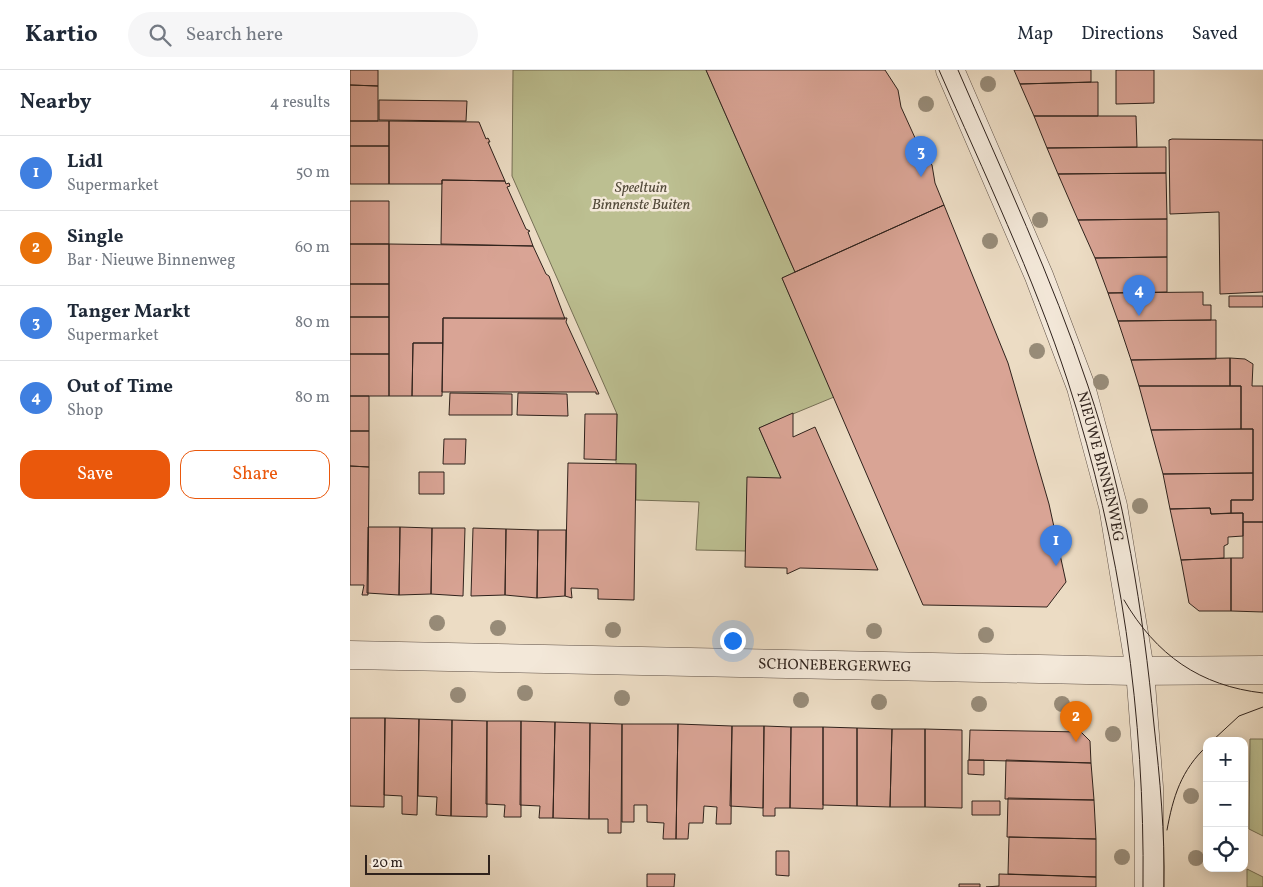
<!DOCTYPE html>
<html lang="en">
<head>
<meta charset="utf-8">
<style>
	body { margin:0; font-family:Vollkorn,serif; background:#f6f6f7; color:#1f2937 }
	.controls { position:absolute; right:15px; bottom:15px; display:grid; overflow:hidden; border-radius:10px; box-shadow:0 2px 12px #0003 }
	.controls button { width:45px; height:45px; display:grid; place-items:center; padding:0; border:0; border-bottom:1px solid #e0e1e3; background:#fff; color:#1f2937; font:25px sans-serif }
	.scale { position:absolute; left:15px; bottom:12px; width:125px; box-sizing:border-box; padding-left:5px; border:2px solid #2f221c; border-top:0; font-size:14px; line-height:18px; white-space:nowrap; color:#2f221c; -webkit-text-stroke:4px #f3e8d9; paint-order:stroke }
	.you { position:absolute; left:382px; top:570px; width:18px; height:18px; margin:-12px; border:4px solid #fff; border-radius:50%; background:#1a73e8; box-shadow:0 0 0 8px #1a73e833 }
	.badge { display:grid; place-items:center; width:32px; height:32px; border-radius:50%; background:#ea580c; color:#fff; font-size:16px; font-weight:700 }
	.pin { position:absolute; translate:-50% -41px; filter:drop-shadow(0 1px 2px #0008) }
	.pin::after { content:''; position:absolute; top:26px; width:18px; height:15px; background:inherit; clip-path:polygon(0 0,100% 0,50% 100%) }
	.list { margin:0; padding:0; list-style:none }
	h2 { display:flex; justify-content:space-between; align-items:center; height:65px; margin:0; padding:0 20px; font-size:21px }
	h2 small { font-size:16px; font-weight:400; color:#747a83 }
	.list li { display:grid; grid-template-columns:32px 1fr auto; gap:15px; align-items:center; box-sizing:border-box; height:75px; padding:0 20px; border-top:1px solid #e0e1e3 }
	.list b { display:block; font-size:19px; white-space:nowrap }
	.list p { margin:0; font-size:16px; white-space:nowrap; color:#747a83 }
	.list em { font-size:16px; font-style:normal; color:#747a83 }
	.actions { display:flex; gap:10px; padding:15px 20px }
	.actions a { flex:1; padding:11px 0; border:1px solid #ea580c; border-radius:15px; text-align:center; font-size:18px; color:#ea580c }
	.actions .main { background:#ea580c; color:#fff }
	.icon { flex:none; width:28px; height:28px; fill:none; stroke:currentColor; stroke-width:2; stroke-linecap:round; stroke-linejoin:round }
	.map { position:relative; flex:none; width:913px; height:817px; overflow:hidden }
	header { display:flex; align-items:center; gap:30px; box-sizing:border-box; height:70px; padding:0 25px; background:#fff; border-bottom:1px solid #e0e1e3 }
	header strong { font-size:24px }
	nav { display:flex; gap:28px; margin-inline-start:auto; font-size:18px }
	.search { width:350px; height:45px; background:#f6f6f7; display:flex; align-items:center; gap:12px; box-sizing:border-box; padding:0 18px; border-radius:28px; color:#747a83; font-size:19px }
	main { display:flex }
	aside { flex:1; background:#fff }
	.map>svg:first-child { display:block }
	.green { fill:#bcbf91; stroke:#767056 }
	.building { fill:#d9a495; stroke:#2f221c }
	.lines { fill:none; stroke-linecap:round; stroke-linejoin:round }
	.street-casing { stroke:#5e5046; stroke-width:29 }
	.street { stroke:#f3e8d9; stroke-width:28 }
	.tram { stroke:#2f221c; stroke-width:1 }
	.tree { fill:#978b78 }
	.labels { text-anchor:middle; stroke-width:5; stroke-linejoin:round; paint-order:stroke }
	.park-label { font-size:15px; font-style:italic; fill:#524939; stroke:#f3e8d9 }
	.street-label { font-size:15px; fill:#2f221c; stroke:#f3e8d9 }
</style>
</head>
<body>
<header>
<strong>Kartio</strong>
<div class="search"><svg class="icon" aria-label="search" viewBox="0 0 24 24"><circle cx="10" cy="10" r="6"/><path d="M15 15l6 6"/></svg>Search here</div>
<nav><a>Map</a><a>Directions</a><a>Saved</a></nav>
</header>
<main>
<aside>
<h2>Nearby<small>4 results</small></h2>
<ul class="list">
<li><span class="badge" style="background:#3f7fe0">1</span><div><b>Lidl</b><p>Supermarket</p></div><em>50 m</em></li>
<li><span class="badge" style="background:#e8710a">2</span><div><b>Single</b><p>Bar · Nieuwe Binnenweg</p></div><em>60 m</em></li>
<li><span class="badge" style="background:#3f7fe0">3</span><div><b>Tanger Markt</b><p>Supermarket</p></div><em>80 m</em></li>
<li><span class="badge" style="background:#3f7fe0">4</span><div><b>Out of Time</b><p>Shop</p></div><em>80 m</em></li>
</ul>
<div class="actions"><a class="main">Save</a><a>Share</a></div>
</aside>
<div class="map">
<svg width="913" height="817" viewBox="0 0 913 817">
	<rect width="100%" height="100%" fill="#ecdcc4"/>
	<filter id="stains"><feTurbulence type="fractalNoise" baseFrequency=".004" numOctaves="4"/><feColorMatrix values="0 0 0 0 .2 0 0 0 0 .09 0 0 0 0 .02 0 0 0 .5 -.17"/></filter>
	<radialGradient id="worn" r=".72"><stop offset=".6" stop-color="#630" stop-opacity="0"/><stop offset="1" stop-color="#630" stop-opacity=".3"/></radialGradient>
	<path class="green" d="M 163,0 L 356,0 L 445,202 L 432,208 L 484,327 L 409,358 L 431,408 L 396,481 L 346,480 L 349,432 L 286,430 L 286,395 L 266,394 L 267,344 L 162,106 Z
		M 900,669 L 913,669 L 913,766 L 899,759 Z
		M 897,799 L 913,807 L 913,817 L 897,817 Z"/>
	<path class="building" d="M 0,0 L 28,0 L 28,16 L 0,15 Z
		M 356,0 L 535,0 L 548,20 L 551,37 L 571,81 L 582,95 L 585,113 L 594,135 L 445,202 Z
		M 664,0 L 741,0 L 741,12 L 670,14 Z
		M 766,0 L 804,0 L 804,33 L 766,34 Z
		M 748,12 L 748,46 L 684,46 L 670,14 Z
		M 0,15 L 28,16 L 28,51 L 0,51 Z
		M 29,30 L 117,31 L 116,51 L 29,50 Z
		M 684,46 L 786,46 L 787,77 L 697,78 Z
		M 0,51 L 39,51 L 39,76 L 0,76 Z
		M 39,51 L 129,52 L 136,69 L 138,68 L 140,72 L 138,72 L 155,111 L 92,110 L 92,114 L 39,114 Z
		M 822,69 L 913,70 L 913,222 L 870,224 L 869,142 L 820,144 L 819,70 Z
		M 0,76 L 39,76 L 39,114 L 0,114 Z
		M 816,77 L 816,103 L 708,104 L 697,78 Z
		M 816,103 L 817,149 L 728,150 L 708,104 Z
		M 92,110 L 155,111 L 156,114 L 159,113 L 160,116 L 157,117 L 176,159 L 180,161 L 178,162 L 183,176 L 91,174 Z
		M 0,131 L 39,131 L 39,174 L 0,174 Z
		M 594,135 L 658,293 L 699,434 L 716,512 L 697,537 L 573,535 L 432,208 Z
		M 817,149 L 817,187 L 745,188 L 728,150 Z
		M 0,174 L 39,174 L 39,214 L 0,214 Z
		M 39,174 L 183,176 L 196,204 L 199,206 L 215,249 L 93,248 L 93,273 L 63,273 L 62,326 L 39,326 Z
		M 817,187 L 817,222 L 758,223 L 745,188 Z
		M 0,214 L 39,214 L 39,247 L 0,247 Z
		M 853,222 L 853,235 L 861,235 L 861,250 L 768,251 L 758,223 Z
		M 879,226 L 913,226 L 913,237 L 879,237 Z
		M 0,247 L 39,247 L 39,284 L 0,284 Z
		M 93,248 L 217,248 L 216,252 L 249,324 L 246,324 L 246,322 L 92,322 Z
		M 866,250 L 866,289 L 781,290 L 768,251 Z
		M 63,273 L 93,273 L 92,326 L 62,326 Z
		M 0,284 L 39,284 L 39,326 L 0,326 Z
		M 880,288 L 895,289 L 903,294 L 902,316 L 913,316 L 913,452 L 893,452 L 893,443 L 881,443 L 881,430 L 903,430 L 903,359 L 891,359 L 891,316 L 880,316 Z
		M 880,288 L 880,316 L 789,316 L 781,290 Z
		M 789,316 L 891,316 L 891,359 L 801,360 Z
		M 100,323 L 162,324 L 162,345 L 99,345 Z
		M 168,323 L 217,324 L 218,346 L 167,345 Z
		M 0,326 L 19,326 L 19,361 L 0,361 Z
		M 443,343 L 443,367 L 465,357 L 528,500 L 450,498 L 437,504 L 437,498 L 395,497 L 397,407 L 431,408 L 409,358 Z
		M 235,344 L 267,344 L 266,390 L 234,389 Z
		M 903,359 L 903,403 L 813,404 L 801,360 Z
		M 0,361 L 19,361 L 19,397 L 0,396 Z
		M 94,369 L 116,369 L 115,394 L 93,394 Z
		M 218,393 L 286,394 L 284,530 L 248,529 L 248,519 L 221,518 L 222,528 L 215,526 Z
		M 0,396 L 19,397 L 18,525 L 12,525 L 14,515 L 0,515 Z
		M 69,402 L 94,402 L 94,424 L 69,424 Z
		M 903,403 L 903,430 L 881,430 L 881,443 L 861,444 L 860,438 L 820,439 L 813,404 Z
		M 860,438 L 861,444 L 893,443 L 893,466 L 878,467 L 878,474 L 874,476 L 874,488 L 831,490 L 820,439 Z
		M 893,452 L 913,452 L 913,542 L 881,541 L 881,488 L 893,488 Z
		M 18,457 L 50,457 L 49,525 L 17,523 Z
		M 50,457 L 82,458 L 81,524 L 49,525 Z
		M 82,458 L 115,458 L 113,526 L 81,524 Z
		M 123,458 L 156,459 L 155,525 L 121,526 Z
		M 156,459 L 188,460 L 187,528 L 155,525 Z
		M 188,460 L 216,460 L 215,526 L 187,528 Z
		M 881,488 L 881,541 L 849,541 L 839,533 L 831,490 Z
		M 0,648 L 35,648 L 34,737 L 0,736 Z
		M 35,648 L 69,649 L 67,745 L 52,744 L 52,726 L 34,725 Z
		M 69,649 L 102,650 L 101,746 L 86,745 L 87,727 L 68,726 Z
		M 102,650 L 137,651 L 137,747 L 101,746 Z
		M 137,651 L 171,651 L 171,747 L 154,747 L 155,735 L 136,734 Z
		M 171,651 L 205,652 L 203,748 L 189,748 L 190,736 L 170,735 Z
		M 205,652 L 240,653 L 239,749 L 203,748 Z
		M 240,653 L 272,654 L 271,763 L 258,763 L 258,749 L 239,749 Z
		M 272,654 L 328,654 L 326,769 L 313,769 L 314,753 L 297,752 L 297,735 L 284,735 L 284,752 L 272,752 Z
		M 328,654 L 382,656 L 381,754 L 366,754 L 367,737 L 354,736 L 353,753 L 339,753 L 338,769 L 326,769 Z
		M 382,656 L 414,656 L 413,738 L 380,736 Z
		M 414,656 L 441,657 L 440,738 L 425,738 L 425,746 L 413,746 Z
		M 441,657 L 473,657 L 473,739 L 440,738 Z
		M 473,657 L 507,658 L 507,736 L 473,735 Z
		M 507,658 L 542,659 L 540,737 L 507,736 Z
		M 542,659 L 575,659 L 575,737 L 540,737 Z
		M 575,659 L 612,660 L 612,738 L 575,737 Z
		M 620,660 L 731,662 L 740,671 L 741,693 L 619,690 Z
		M 618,690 L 634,690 L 634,705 L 618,704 Z
		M 656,690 L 741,693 L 744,730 L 655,729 Z
		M 658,728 L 744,730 L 746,769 L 657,767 Z
		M 622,731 L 650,731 L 650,745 L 622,745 Z
		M 659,767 L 746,769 L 746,807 L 658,804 Z
		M 426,781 L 439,781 L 439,806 L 426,805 Z
		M 297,804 L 325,804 L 324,817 L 297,817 Z
		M 649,804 L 746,807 L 746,817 L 636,817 L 649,816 Z
		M 609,814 L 630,814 L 630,817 L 609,817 Z"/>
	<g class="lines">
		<defs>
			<g id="street">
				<path id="s1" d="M 600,0 L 689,206 L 731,317 L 763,436 L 790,600 L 799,717 L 799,817"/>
				<path id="s2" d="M 0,585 L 783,601 L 913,600"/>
			</g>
		</defs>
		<use href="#street" class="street-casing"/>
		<use href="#street" class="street"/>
		<path class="tram" d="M 589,0 C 634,103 683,205 718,312 C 771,474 795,647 793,817
			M 608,0 C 653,104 702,208 738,316 C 775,425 793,541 804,655 C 810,709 815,763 814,817
			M 774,530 C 806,585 850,616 913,623
			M 862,671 L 889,646 L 913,637
			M 817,760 C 823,727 831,700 857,676"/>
	</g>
	<g class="tree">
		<circle cx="638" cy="14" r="8"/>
		<circle cx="576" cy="34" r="8"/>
		<circle cx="690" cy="150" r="8"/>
		<circle cx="640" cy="171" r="8"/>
		<circle cx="687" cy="281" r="8"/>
		<circle cx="751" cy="312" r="8"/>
		<circle cx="790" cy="436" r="8"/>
		<circle cx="87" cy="553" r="8"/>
		<circle cx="148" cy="558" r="8"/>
		<circle cx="263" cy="560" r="8"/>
		<circle cx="524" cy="561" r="8"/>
		<circle cx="636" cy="565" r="8"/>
		<circle cx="175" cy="623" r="8"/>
		<circle cx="108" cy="625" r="8"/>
		<circle cx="272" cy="628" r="8"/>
		<circle cx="451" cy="630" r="8"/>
		<circle cx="529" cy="632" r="8"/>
		<circle cx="629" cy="634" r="8"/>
		<circle cx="712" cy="634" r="8"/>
		<circle cx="763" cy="664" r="8"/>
		<circle cx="841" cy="726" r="8"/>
		<circle cx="772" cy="787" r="8"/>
		<circle cx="846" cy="788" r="8"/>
	</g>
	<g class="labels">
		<g class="park-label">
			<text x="291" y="122">Speeltuin<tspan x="291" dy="17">Binnenste Buiten</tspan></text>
		</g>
		<g class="street-label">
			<text dy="5" stroke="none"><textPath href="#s1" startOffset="425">NIEUWE BINNENWEG</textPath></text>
			<text dy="5" stroke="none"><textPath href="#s2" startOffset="485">SCHONEBERGERWEG</textPath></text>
		</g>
	</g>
	<rect width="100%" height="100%" filter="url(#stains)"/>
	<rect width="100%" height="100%" fill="url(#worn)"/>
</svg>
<div class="controls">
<button>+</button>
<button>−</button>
<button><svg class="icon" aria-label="locate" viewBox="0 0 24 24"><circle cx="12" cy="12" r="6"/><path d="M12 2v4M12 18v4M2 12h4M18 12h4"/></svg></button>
</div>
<div class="scale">20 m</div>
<div class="you"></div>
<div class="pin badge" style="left:706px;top:496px;background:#3f7fe0">1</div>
<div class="pin badge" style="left:726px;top:672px;background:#e8710a">2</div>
<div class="pin badge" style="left:571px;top:107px;background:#3f7fe0">3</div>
<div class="pin badge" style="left:789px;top:246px;background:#3f7fe0">4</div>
</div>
</main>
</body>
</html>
